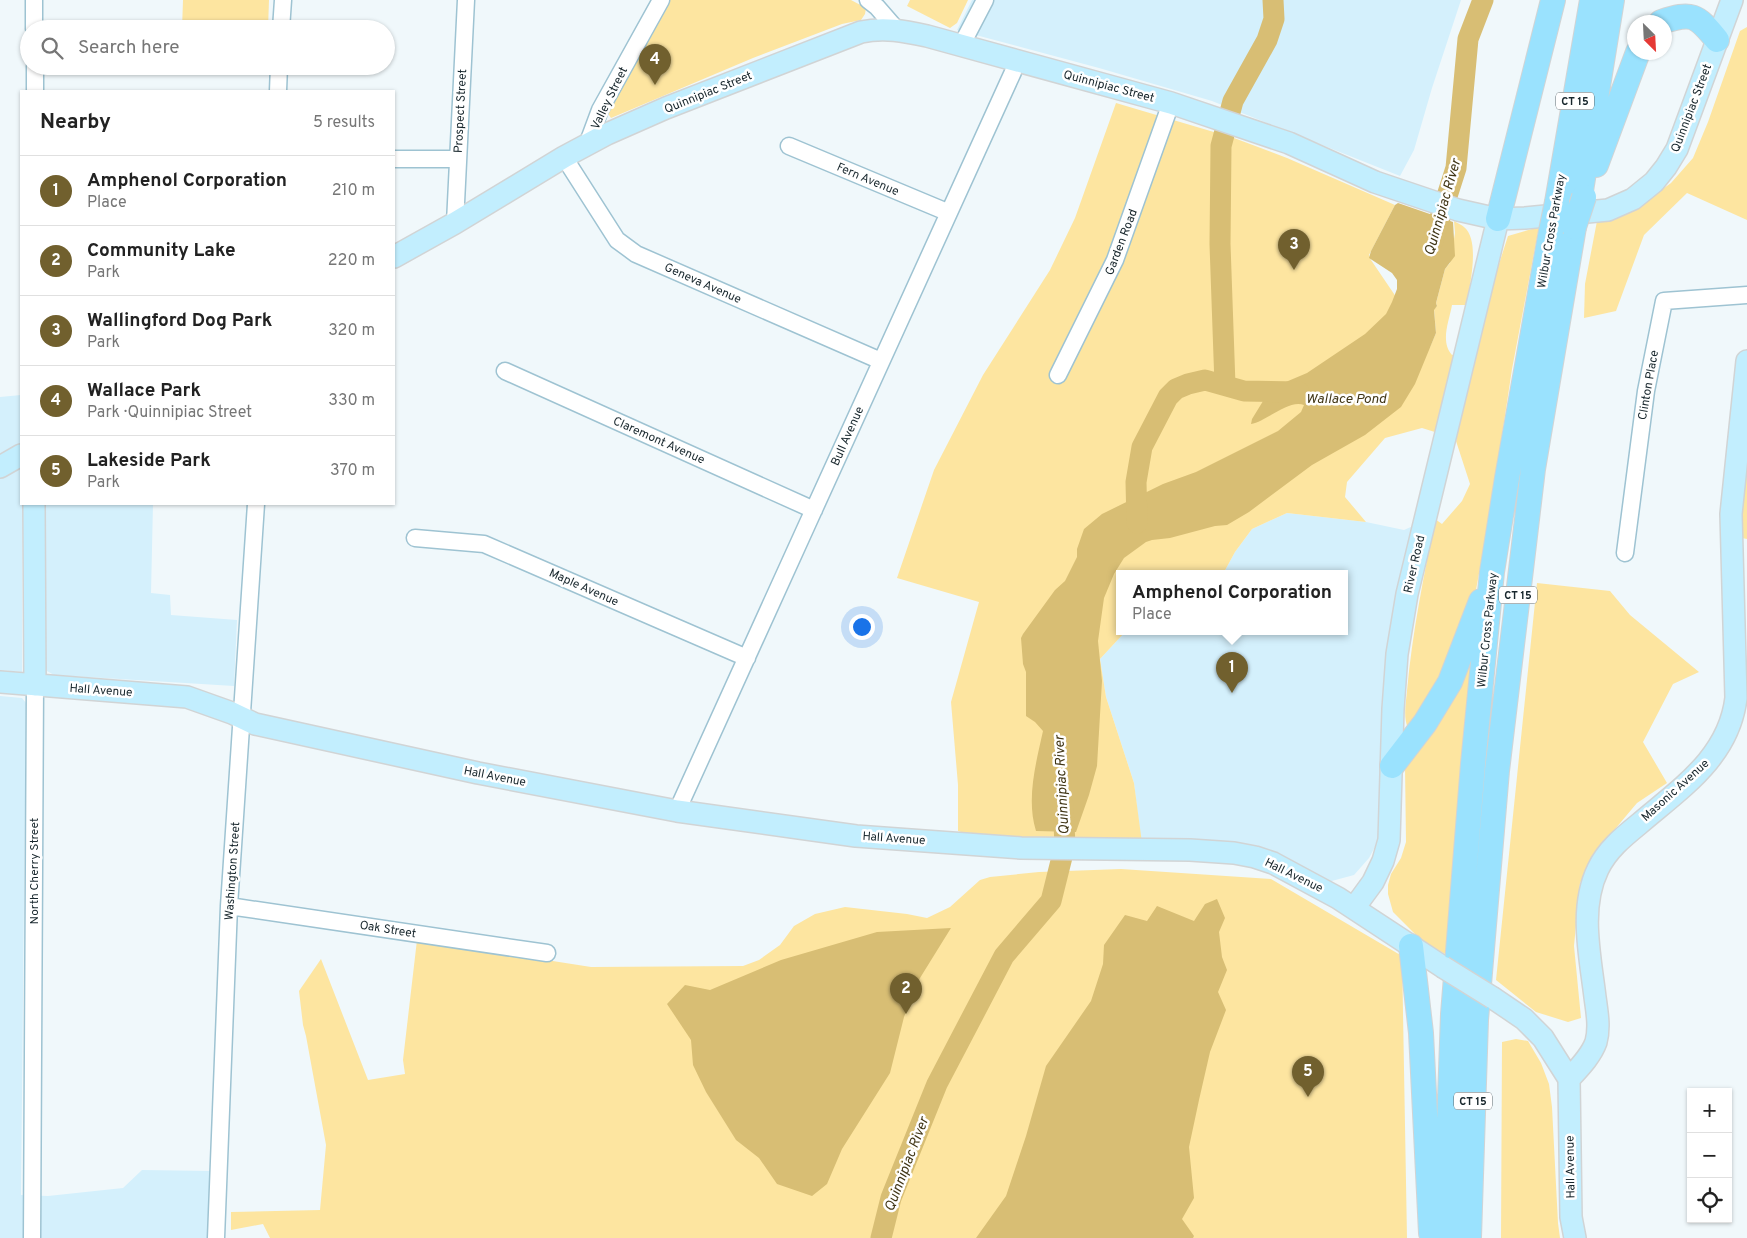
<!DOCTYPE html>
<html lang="en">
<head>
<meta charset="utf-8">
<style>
	body { margin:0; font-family:Overpass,sans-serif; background:#f6f6f6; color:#222 }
	.controls { position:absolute; right:15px; bottom:15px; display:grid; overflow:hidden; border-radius:0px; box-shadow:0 1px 4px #0004 }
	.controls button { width:45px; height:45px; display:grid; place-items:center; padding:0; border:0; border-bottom:1px solid #e0e0e0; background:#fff; color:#222; font:25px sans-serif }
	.compass { position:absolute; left:1627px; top:15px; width:45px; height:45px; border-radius:50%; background:#fff; box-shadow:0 1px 4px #0004; rotate:156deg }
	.you { position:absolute; left:861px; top:626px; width:18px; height:18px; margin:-12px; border:4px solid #fff; border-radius:50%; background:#1a73e8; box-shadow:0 0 0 8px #1a73e833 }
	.badge { display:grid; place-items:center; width:32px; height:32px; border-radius:50%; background:#71602e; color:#fff; font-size:16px; font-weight:700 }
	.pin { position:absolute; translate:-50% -41px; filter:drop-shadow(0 1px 2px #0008) }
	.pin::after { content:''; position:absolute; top:26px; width:18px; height:15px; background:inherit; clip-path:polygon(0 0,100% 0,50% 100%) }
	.popup { position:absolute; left:1116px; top:570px; width:232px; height:65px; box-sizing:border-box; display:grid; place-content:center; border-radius:0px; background:#fff; filter:drop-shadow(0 1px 4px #0005); font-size:16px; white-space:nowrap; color:#767676 }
	.popup b { font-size:19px; color:#222 }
	.popup::after { content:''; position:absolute; left:50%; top:100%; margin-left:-10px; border:10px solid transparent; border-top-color:#fff }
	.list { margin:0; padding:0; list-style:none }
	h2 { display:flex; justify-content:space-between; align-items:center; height:65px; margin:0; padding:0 20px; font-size:21px }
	h2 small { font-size:16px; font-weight:400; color:#767676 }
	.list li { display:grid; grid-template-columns:32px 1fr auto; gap:15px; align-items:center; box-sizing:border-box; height:70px; padding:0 20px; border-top:1px solid #e0e0e0 }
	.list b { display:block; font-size:19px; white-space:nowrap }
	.list p { margin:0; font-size:16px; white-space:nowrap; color:#767676 }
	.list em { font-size:16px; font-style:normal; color:#767676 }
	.icon { flex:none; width:28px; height:28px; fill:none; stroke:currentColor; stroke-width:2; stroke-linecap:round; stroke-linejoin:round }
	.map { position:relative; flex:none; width:1747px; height:1238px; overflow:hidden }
	.search { position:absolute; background:#fff; box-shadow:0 1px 4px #0004; left:20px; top:20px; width:375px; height:55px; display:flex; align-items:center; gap:12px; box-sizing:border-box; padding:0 18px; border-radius:28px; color:#767676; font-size:19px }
	.panel { position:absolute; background:#fff; box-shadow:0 1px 4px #0004; left:20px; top:90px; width:375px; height:415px; border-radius:0px }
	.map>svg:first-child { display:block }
	.built { fill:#d4f0fc }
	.green { fill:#fde5a0 }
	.water { fill:#d8be74 }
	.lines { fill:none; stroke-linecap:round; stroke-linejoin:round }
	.river { stroke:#d8be74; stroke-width:21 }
	.minor-casing { stroke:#9ec3d2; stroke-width:19 }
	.major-casing { stroke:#d1d4d5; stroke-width:24 }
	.highway-casing { stroke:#d1d4d5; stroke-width:26 }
	.minor { stroke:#fff; stroke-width:16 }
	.major { stroke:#c2eefe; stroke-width:21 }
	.highway { stroke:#9ae2fe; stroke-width:24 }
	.major-bridge-casing { stroke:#d1d4d5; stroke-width:24; stroke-linecap:butt }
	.highway-bridge-casing { stroke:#d1d4d5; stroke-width:26; stroke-linecap:butt }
	.major-bridge { stroke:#c2eefe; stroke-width:21 }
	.highway-bridge { stroke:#9ae2fe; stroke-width:24 }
	.labels { text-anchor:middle; stroke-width:5; stroke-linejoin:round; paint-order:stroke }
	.shield { fill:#fff; stroke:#5d676b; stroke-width:1 }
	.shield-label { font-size:11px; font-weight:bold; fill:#17262c }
	.street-label { font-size:12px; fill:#17262c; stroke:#fff }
	.water-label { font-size:14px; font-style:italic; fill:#413616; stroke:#fff }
</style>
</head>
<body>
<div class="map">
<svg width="1747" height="1238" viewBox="0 0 1747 1238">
	<rect width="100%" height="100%" fill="#f0f8fb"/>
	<path class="built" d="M 972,0 L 1461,0 L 1432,88 L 1414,150 L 1400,176 L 1212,101 L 1099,68 L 957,30 Z
		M 21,395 L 22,504 L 22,672 L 0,670 L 0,397 Z
		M 44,504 L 153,504 L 151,593 L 170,595 L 171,615 L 237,620 L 234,686 L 54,675 L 47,671 L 45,663 Z
		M 1287,513 L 1366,522 L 1404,530 L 1413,526 L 1382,834 L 1369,858 L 1354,875 L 1328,882 L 1256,845 L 1141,841 L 1134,783 L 1106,697 L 1100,659 L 1125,632 L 1344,632 L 1344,574 L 1223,574 L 1235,552 L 1252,529 Z
		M 0,696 L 22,698 L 26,703 L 21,1195 L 48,1196 L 123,1188 L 142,1170 L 212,1171 L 209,1238 L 0,1238 Z"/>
	<path class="green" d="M 183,0 L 269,0 L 268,29 L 182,29 Z
		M 667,0 L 851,0 L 866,8 L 865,14 L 861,20 L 842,24 L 753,58 L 611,118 L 607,112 Z
		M 910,0 L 968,0 L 957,23 L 950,28 L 907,6 Z
		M 1747,27 L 1747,220 L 1687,193 L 1644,235 L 1616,311 L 1584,318 L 1585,284 L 1597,221 L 1642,204 L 1671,183 L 1693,158 L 1708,122 L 1740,31 Z
		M 1116,103 L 1234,138 L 1287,158 L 1395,205 L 1369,255 L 1371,260 L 1430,347 L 1436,333 L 1434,309 L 1437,306 L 1436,303 L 1445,269 L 1450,263 L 1455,233 L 1454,221 C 1457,223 1462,225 1464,227 C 1481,241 1469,286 1467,305 L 1452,305 C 1449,322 1440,341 1452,355 L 1456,354 L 1438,433 L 1422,428 L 1385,438 L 1347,482 L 1345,497 L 1366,522 L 1287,513 L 1252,529 L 1235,552 L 1223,574 L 1120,574 L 1120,632 L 1125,632 L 1100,659 L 1106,697 L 1134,783 L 1142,843 L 981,839 L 958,831 L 958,785 L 951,702 L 979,602 L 897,578 L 934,470 L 983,375 L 1050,270 L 1075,218 Z
		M 1539,227 L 1512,369 L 1490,515 L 1475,595 L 1455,655 L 1408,728 C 1403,718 1406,702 1407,691 C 1412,633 1424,576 1435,519 L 1442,524 L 1462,501 L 1470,484 L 1456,441 L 1480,323 L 1508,236 Z
		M 1747,441 L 1747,539 L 1742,538 L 1741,508 Z
		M 1537,583 L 1610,591 L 1630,615 L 1699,672 L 1673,684 L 1643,742 L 1667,783 L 1637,803 L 1599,848 L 1580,883 L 1574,946 L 1581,1018 L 1568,1022 L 1536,1012 L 1496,980 Z
		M 1471,654 L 1474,659 L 1447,955 L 1422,941 L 1393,912 L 1388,894 L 1388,885 L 1391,874 L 1401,858 L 1406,842 L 1405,766 Z
		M 1121,869 L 1271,879 L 1402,956 L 1407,1238 L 270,1238 L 263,1224 L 231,1230 L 231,1212 L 320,1210 L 326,1145 L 306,1036 L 303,1025 L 299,991 L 321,959 L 368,1080 L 405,1074 L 403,1060 L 417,940 L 591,967 L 743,966 L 759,960 L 780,945 L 794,926 L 815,914 L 845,907 L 907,914 L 927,918 L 950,907 L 980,880 L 990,877 L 1039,872 Z
		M 1516,1039 L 1528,1041 L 1541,1063 L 1549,1084 L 1552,1107 L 1558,1223 L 1560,1238 L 1501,1238 L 1502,1042 Z"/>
	<path class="water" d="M 1398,203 L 1453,222 L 1455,256 L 1445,269 L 1436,303 L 1437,306 L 1434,310 L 1436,333 L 1415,384 L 1401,407 L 1365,435 L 1312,465 L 1249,512 L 1227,525 L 1215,526 L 1170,538 L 1152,540 L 1146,542 L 1124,558 L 1114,574 L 1104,598 L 1098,641 L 1102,681 L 1097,766 L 1089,795 L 1076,832 L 1036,831 C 1026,799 1036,763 1043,731 L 1035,722 L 1026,716 L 1026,672 L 1023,664 L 1021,638 L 1023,634 L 1055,590 L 1065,581 L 1077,557 L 1077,549 L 1084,529 L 1102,514 L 1163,484 L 1196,472 L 1278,431 L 1301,412 L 1304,405 C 1289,399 1267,421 1251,424 L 1252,419 L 1268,393 L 1281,384 L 1307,373 L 1365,334 L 1386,314 L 1392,302 L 1397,289 L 1397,280 L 1392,273 L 1369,258 L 1371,251 L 1395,205 Z
		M 1217,899 L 1225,918 L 1219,932 L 1222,957 L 1227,970 L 1218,992 L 1226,1010 L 1210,1052 L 1199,1100 L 1189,1147 L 1194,1198 L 1182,1219 L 1194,1236 L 1193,1238 L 976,1238 L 1006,1196 L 1026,1136 L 1046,1066 L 1091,1001 L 1103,964 L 1104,945 L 1125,915 L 1147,921 L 1157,906 L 1194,921 L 1205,904 Z
		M 951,928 L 920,978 L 904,1017 L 890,1073 L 842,1149 L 827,1184 L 812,1196 L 777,1184 L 759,1158 L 736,1140 L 706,1092 L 693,1065 L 691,1040 L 667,1004 L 685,985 L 710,990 L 781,960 L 877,932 Z"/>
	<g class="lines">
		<path class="river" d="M 1431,246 L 1456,168 L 1468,39 L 1483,0
			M 1225,385 L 1220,244 L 1221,146 L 1233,101 L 1267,40 L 1274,19 L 1273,0
			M 1137,523 L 1136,482 L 1142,447 L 1168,397 L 1176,389 L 1188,384 L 1205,380 L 1244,391 L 1299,392
			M 881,1238 L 891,1198 L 937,1084 L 1004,956 L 1051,901 L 1065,845 L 1063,804"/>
		<defs>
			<path id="minor" d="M 34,0 L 34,29
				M 868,0 L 877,7 L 897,30
				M 281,29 L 283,0
				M 961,46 L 985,0
				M 35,66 L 35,91
				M 278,91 L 279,66
				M 587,145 L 600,110 L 661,0
				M 789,146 L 947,212
				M 564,157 L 617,240 L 636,254 L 881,361
				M 394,159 L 457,159
				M 455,223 L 466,0
				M 505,371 L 814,510
				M 1058,375 L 1115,260 L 1171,103
				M 415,538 L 484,544 L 747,658
				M 1625,553 L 1646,391 L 1664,301 L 1747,295
				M 677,811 C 790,565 899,318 1013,72 L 1016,61
				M 229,906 L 547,953
				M 32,1238 L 35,685
				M 216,1238 L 229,906 L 256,504"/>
			<path id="major" d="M 394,257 L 455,223 L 564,157 L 607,134 L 666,108 L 861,32 C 884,27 904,31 927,36 L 1171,103 L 1289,143 L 1375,182 L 1458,210 L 1498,219 L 1525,218 L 1608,210 L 1633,199 L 1654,182 L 1666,167 L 1677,149 L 1732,0
				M 0,467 L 21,455
				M 34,504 L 35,685
				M 0,682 L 187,697 L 232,713 L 255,724 L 478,773 L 677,811 L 856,836 L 1021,848 L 1190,850 L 1234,853 L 1255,857 L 1273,863 L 1338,898 L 1443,967
				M 1354,908 L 1373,882 L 1383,861 L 1389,840 L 1393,709 L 1397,654 L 1407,594 L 1498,219
				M 1493,998 L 1524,1019 L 1543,1038 L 1569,1079 L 1571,1217 L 1575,1238
				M 1569,1079 C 1579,1068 1591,1056 1596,1042 C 1600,1027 1597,1012 1595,997 C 1590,955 1579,908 1598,869 C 1607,850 1623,837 1639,824 C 1681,788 1729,757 1736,698 L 1731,514 L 1747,361"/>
			<path id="highway" d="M 1661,22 C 1692,12 1696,14 1717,40
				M 1596,165 L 1638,52
				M 1580,197 L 1612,0
				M 1557,202 L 1592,0
				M 1498,219 L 1553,0
				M 1392,766 L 1425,723 L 1450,682 L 1481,601
				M 1411,946 L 1421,1033 L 1431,1233
				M 1445,1238 L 1453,1014 L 1473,764 L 1492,572 L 1507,478 L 1551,231
				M 1469,1238 L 1476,1020 L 1497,771 L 1533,469 L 1574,227"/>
		</defs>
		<use href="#minor" class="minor-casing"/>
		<use href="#major" class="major-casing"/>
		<use href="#highway" class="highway-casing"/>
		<use href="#minor" class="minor"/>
		<use href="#major" class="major"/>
		<use href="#highway" class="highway"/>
		<defs>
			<path id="major-bridge" d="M 1443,967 L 1493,998"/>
			<path id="highway-bridge" d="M 1574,227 L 1584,197
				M 1551,231 L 1557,202"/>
		</defs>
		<use href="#major-bridge" class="major-bridge-casing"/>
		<use href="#highway-bridge" class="highway-bridge-casing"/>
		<use href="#major-bridge" class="major-bridge"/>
		<use href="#highway-bridge" class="highway-bridge"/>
	</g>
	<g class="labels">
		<g class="shield">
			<rect x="1556" y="92.5" width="38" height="17" rx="4"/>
			<rect x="1499" y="586.5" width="38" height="17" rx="4"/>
			<rect x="1454" y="1092.5" width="38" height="17" rx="4"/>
		</g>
		<g class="shield-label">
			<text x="1575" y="105">CT 15</text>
			<text x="1518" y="599">CT 15</text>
			<text x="1473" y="1105">CT 15</text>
		</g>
		<g class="street-label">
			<text transform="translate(1109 86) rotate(15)" y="4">Quinnipiac Street</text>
			<text transform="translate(708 92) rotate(-22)" y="4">Quinnipiac Street</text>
			<text transform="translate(609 98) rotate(-64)" y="4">Valley Street</text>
			<text transform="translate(1691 108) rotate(-69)" y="4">Quinnipiac Street</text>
			<text transform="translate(460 111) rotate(-87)" y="4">Prospect Street</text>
			<text transform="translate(868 179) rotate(23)" y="4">Fern Avenue</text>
			<text transform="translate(1551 231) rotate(-80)" y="4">Wilbur Cross Parkway</text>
			<text transform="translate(1121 242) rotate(-69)" y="4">Garden Road</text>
			<text transform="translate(703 283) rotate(24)" y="4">Geneva Avenue</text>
			<text transform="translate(1648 385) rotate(-80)" y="4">Clinton Place</text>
			<text transform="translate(847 436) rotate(-66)" y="4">Bull Avenue</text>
			<text transform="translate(659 440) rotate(24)" y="4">Claremont Avenue</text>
			<text transform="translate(1414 564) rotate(-77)" y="4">River Road</text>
			<text transform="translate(584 587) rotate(24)" y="4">Maple Avenue</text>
			<text transform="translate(1487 630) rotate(-84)" y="4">Wilbur Cross Parkway</text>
			<text transform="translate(101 690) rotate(4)" y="4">Hall Avenue</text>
			<text transform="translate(495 776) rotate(11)" y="4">Hall Avenue</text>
			<text transform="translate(1675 790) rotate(-42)" y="4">Masonic Avenue</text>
			<text transform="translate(894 838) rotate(4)" y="4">Hall Avenue</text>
			<text transform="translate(34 871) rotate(-90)" y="4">North Cherry Street</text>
			<text transform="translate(232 871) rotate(-86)" y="4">Washington Street</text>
			<text transform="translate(1294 875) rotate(26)" y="4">Hall Avenue</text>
			<text transform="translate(388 929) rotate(9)" y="4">Oak Street</text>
			<text transform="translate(1570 1167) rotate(-91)" y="4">Hall Avenue</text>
		</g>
		<g class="water-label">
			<text transform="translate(1442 207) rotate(-74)" y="5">Quinnipiac River</text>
			<text x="1346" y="403">Wallace Pond</text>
			<text transform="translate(1061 785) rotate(-93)" y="5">Quinnipiac River</text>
			<text transform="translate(906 1164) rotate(-69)" y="5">Quinnipiac River</text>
		</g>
	</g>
</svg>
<div class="controls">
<button>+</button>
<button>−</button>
<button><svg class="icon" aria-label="locate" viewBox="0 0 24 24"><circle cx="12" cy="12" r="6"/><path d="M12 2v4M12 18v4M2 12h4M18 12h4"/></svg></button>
</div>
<svg class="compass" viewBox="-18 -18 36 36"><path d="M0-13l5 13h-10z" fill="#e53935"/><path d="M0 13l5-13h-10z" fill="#767676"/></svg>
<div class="you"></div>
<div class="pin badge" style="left:1232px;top:693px">1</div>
<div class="popup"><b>Amphenol Corporation</b>Place</div>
<div class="pin badge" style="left:906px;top:1014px">2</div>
<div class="pin badge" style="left:1294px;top:270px">3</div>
<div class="pin badge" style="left:655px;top:85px">4</div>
<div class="pin badge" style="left:1308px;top:1097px">5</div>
<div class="search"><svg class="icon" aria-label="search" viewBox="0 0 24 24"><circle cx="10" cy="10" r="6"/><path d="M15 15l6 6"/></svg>Search here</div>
<section class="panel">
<h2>Nearby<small>5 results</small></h2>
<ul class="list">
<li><span class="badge">1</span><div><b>Amphenol Corporation</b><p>Place</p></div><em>210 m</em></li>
<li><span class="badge">2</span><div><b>Community Lake</b><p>Park</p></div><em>220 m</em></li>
<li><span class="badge">3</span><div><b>Wallingford Dog Park</b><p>Park</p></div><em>320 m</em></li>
<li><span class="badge">4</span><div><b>Wallace Park</b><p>Park · Quinnipiac Street</p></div><em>330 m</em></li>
<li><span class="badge">5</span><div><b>Lakeside Park</b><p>Park</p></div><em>370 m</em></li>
</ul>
</section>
</div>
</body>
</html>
